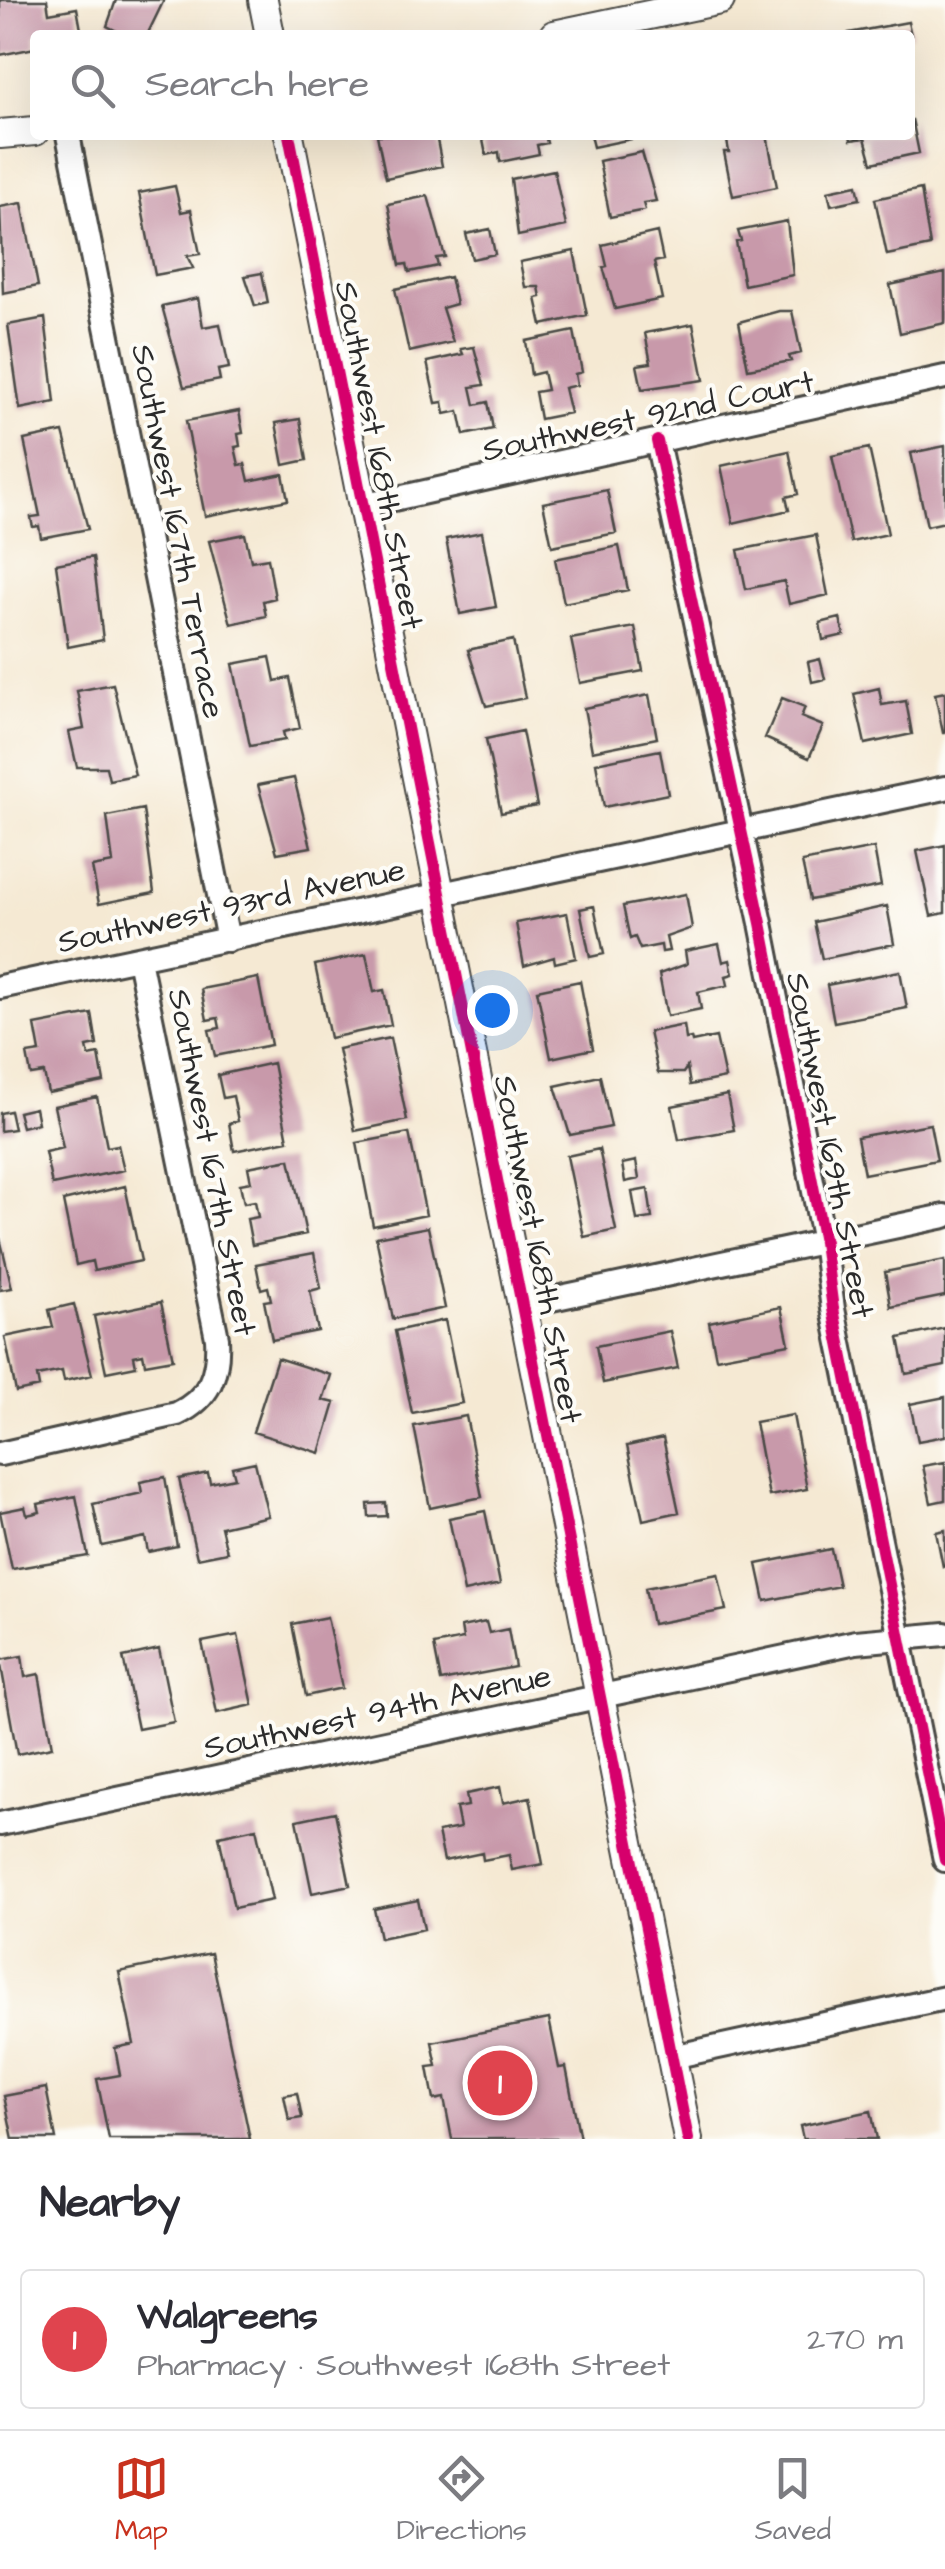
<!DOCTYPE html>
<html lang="en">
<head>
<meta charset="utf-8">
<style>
	body { margin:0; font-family:"Architects Daughter",sans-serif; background:#f2f2f3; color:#2b2b33 }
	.you { position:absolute; left:492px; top:1010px; width:35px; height:35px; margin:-25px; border:8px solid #fff; border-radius:50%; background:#1a73e8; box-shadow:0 0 0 15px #1a73e833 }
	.badge { display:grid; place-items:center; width:65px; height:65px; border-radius:50%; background:#c8321e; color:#fff; font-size:32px; font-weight:700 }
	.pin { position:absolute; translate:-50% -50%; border:5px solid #fff; box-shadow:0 2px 10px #0006 }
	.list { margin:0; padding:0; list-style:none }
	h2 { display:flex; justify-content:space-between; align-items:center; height:130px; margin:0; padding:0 40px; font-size:42px }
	h2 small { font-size:32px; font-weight:400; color:#7c7c81 }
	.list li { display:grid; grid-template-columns:65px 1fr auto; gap:30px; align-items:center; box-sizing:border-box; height:140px; margin:0 20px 20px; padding:0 20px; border:2px solid #e1e1e2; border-radius:10px }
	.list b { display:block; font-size:38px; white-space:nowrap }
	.list p { margin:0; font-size:32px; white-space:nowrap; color:#7c7c81 }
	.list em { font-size:32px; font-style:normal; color:#7c7c81 }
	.icon { flex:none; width:55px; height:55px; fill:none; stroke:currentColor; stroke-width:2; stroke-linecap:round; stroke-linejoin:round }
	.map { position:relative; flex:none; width:945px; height:2139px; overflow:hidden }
	.search { position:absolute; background:#fff; box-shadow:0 10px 40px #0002; left:30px; right:30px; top:30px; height:110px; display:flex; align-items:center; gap:25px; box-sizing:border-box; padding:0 35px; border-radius:10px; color:#7c7c81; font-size:38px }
	.sheet { height:290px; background:#fff }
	nav { display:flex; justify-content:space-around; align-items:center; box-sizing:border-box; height:140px; border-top:2px solid #e1e1e2; background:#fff; font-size:28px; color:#7c7c81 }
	nav a { display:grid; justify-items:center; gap:5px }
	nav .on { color:#c8321e }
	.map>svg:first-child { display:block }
	.building { fill:#c899aa }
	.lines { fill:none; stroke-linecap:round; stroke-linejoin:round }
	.minor-casing { stroke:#494844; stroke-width:28 }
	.tertiary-casing { stroke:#494844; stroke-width:32 }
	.minor { stroke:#fff; stroke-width:22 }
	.tertiary { stroke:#fff; stroke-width:28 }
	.cycleway-casing { stroke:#fdfcf7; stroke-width:19 }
	.cycleway { stroke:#d6006c; stroke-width:12 }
	.labels { text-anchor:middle; stroke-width:8; stroke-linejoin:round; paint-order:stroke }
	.street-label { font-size:32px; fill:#2b2b2b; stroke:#fdfcf7 }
</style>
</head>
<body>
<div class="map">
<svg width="945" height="2139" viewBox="0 0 945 2139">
	<rect width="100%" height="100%" fill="#fdfcf7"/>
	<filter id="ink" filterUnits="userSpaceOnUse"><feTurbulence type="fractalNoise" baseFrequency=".01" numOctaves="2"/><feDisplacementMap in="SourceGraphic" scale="20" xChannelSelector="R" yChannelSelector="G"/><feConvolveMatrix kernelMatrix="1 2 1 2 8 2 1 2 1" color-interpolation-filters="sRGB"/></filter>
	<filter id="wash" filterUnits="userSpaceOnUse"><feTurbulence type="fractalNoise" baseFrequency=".0048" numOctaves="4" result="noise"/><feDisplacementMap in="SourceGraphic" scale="40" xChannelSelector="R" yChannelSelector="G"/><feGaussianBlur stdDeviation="2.25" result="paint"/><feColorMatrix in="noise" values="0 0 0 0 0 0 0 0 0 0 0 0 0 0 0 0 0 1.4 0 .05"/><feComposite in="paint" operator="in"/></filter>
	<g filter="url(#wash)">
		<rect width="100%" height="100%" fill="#f5e9d3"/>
		<g id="blocks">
			<path class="building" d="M 0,0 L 47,0 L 49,13 L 77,8 L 82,35 L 35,35 L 35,48 L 0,55 Z
				M 116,0 L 164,0 L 147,35 L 125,35 L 107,26 Z
				M 908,22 L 911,35 L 850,35 L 849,33 Z
				M 912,119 L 919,153 L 872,163 L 865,138 L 851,140 L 850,135 L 910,135 Z
				M 377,135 L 436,135 L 442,166 L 386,178 Z
				M 482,135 L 545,135 L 547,143 L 537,145 L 539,154 L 500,162 L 499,152 L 486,155 Z
				M 590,135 L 641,135 L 641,137 L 593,147 Z
				M 726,135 L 767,135 L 777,187 L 733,196 L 724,152 L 729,152 Z
				M 642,152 L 656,201 L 643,203 L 645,210 L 610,217 L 599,161 Z
				M 554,170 L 566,226 L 518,236 L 511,179 Z
				M 857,185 L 860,199 L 831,205 L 828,191 Z
				M 175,186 L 181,212 L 191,210 L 200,254 L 187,256 L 193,268 L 155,275 L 139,193 Z
				M 921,189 L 930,246 L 887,255 L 875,199 Z
				M 428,196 L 445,257 L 436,258 L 438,266 L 409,272 L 407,264 L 400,265 L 388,204 Z
				M 22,203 L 38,286 L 3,293 L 0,207 Z
				M 787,221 L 793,275 L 744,285 L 736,242 L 741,241 L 738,231 Z
				M 490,229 L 495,254 L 472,259 L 466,234 Z
				M 657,232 L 663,260 L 654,262 L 662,299 L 615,309 L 603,267 L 607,266 L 602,245 Z
				M 574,251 L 587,315 L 542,325 L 536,298 L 541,297 L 539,287 L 525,287 L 520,262 Z
				M 262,273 L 268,303 L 255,306 L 245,276 Z
				M 945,273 L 945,323 L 900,333 L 890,285 Z
				M 450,277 L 456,304 L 442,308 L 453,342 L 409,352 L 395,289 Z
				M 198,298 L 203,327 L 220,324 L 229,368 L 218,370 L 220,380 L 184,387 L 162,306 Z
				M 779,311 L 792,311 L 801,353 L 789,356 L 791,361 L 748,369 L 739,322 Z
				M 45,318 L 55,402 L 20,409 L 8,325 Z
				M 693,324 L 704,380 L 642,389 L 637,365 L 651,363 L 645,333 Z
				M 574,331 L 582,372 L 575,374 L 577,385 L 564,388 L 570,413 L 540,419 L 535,392 L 547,390 L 543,372 L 531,375 L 526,341 Z
				M 474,347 L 484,385 L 471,387 L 475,405 L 488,402 L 493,429 L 464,435 L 459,411 L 445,414 L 443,402 L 436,403 L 427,362 L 463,354 L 461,349 Z
				M 239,411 L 243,433 L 238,434 L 240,446 L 235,447 L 239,465 L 245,464 L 249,481 L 283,474 L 288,500 L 205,516 L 186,421 Z
				M 300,419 L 307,460 L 284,465 L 276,423 Z
				M 63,432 L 88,529 L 41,538 L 39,526 L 33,527 L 32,523 L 31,517 L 40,516 L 24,440 Z
				M 945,446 L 945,522 L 927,526 L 911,453 Z
				M 869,448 L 888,534 L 851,542 L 832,456 Z
				M 789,451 L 798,494 L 786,497 L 789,510 L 733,523 L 721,466 Z
				M 607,490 L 616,533 L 552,546 L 543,503 Z
				M 482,532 L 496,607 L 460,614 L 446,539 Z
				M 245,534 L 251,561 L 268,558 L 275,598 L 263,601 L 266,616 L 231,624 L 209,541 Z
				M 816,535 L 828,595 L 789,604 L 784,581 L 746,589 L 738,550 Z
				M 619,546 L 628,590 L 564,603 L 555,559 Z
				M 93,557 L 103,640 L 68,647 L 56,564 Z
				M 840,618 L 844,635 L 823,640 L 820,623 Z
				M 635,627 L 643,671 L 580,683 L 571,639 Z
				M 513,640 L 525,698 L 486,706 L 468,650 Z
				M 270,657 L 275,681 L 290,678 L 300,728 L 283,732 L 285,740 L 250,746 L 233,664 Z
				M 820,659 L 825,679 L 812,682 L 808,662 Z
				M 113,684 L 135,775 L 109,780 L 106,767 L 77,767 L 69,732 L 84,729 L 77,691 Z
				M 879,688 L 882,705 L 906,701 L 912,734 L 865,744 L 854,694 Z
				M 945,692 L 945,733 L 943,733 L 935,694 Z
				M 649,695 L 657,738 L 592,751 L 584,708 Z
				M 782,698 L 805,707 L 801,717 L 823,726 L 809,758 L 765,738 Z
				M 522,731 L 537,806 L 501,813 L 486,739 Z
				M 660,750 L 668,794 L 604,807 L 596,763 Z
				M 294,778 L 311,847 L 277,853 L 258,785 Z
				M 143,809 L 154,893 L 99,904 L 92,867 L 113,863 L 107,816 Z
				M 945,845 L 945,913 L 931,916 L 917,851 Z
				M 874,848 L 881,886 L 810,900 L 802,862 Z
				M 686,894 L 692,928 L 666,937 L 669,951 L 662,952 L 661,945 L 640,949 L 635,937 L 630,939 L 623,906 Z
				M 594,906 L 604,954 L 590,957 L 580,909 Z
				M 887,906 L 894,944 L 822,959 L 814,922 Z
				M 567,913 L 576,958 L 555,963 L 554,957 L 524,966 L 516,923 Z
				M 719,944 L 723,962 L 730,960 L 733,974 L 726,976 L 728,985 L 698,992 L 701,1009 L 667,1016 L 659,974 L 687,964 L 685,951 Z
				M 366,954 L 374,992 L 384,990 L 391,1025 L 330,1038 L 315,965 Z
				M 900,971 L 907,1008 L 834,1022 L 827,985 Z
				M 258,978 L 271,1045 L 215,1056 L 209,1030 L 220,1028 L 218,1018 L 207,1020 L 201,989 Z
				M 580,981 L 593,1049 L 551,1058 L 537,990 Z
				M 92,1014 L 97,1045 L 87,1047 L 89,1056 L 99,1054 L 104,1082 L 48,1093 L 44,1073 L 31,1075 L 27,1054 L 40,1052 L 35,1025 Z
				M 684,1025 L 686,1039 L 691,1038 L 692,1042 L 716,1037 L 725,1078 L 690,1085 L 687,1067 L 683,1073 L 658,1073 L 649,1032 Z
				M 390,1038 L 407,1120 L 355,1131 L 338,1049 Z
				M 273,1063 L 288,1140 L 234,1151 L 229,1123 L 238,1121 L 233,1096 L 223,1098 L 218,1075 Z
				M 600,1076 L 611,1127 L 570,1135 L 555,1086 Z
				M 727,1095 L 734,1130 L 679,1140 L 672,1106 Z
				M 97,1097 L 107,1147 L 118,1145 L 124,1170 L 52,1185 L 45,1152 L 63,1148 L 54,1106 Z
				M 35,1108 L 38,1123 L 22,1127 L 18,1112 Z
				M 10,1111 L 14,1129 L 0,1131 L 0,1113 Z
				M 930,1124 L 937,1160 L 864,1174 L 857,1137 Z
				M 409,1133 L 426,1215 L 373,1226 L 357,1143 Z
				M 599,1149 L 616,1230 L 584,1237 L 567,1156 Z
				M 290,1159 L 306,1234 L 252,1245 L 247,1219 L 258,1217 L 255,1201 L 244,1203 L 240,1184 L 251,1182 L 248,1167 Z
				M 636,1161 L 639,1179 L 625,1182 L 622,1164 Z
				M 125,1186 L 141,1261 L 94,1271 L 92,1261 L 76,1265 L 63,1201 Z
				M 648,1189 L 652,1218 L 637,1220 L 632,1192 Z
				M 428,1227 L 445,1308 L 393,1319 L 376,1237 Z
				M 0,1238 L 12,1288 L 0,1290 Z
				M 314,1253 L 321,1288 L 310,1291 L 318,1331 L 272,1340 L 264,1301 L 271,1300 L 268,1287 L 261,1289 L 256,1264 Z
				M 945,1260 L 945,1296 L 891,1307 L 885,1272 Z
				M 161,1302 L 173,1359 L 145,1364 L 143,1354 L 134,1356 L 136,1366 L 106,1372 L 94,1316 Z
				M 74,1304 L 92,1375 L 64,1381 L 62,1371 L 37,1376 L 39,1387 L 16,1392 L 5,1337 L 53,1327 L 49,1310 Z
				M 781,1307 L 789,1344 L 716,1358 L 709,1322 Z
				M 445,1320 L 462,1403 L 412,1413 L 395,1331 Z
				M 945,1328 L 945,1366 L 906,1374 L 899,1338 Z
				M 670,1331 L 678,1368 L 603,1383 L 596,1346 Z
				M 277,1358 L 331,1375 L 323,1400 L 335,1403 L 320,1453 L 253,1432 Z
				M 945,1397 L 945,1436 L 918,1441 L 910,1404 Z
				M 793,1415 L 807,1489 L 769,1496 L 755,1422 Z
				M 466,1416 L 482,1497 L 430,1508 L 414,1426 Z
				M 663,1438 L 679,1512 L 643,1520 L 627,1446 Z
				M 255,1462 L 268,1516 L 221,1527 L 227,1552 L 197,1558 L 179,1479 L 208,1473 L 210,1483 L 235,1478 L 232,1467 Z
				M 945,1462 L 945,1500 L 931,1503 L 923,1466 Z
				M 165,1477 L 177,1546 L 148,1552 L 145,1537 L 102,1546 L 93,1504 L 142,1493 L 140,1482 Z
				M 76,1496 L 88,1556 L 12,1569 L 0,1512 L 25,1507 L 27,1515 L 40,1512 L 38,1504 Z
				M 386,1503 L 387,1516 L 369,1517 L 368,1504 Z
				M 485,1511 L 500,1584 L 464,1592 L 449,1518 Z
				M 945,1530 L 945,1566 L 943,1567 L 936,1532 Z
				M 831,1549 L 839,1586 L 765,1601 L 757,1564 Z
				M 718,1574 L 726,1610 L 652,1624 L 645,1588 Z
				M 327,1617 L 342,1688 L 306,1696 L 292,1624 Z
				M 486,1622 L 489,1633 L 508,1629 L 515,1667 L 441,1681 L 434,1645 L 463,1639 L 461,1627 Z
				M 238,1635 L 253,1705 L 217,1713 L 202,1642 Z
				M 159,1649 L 174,1722 L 138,1729 L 123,1657 Z
				M 22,1656 L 25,1677 L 39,1674 L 52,1747 L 17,1754 L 0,1660 Z
				M 500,1787 L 503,1803 L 530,1797 L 543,1864 L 512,1870 L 509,1855 L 483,1860 L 482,1853 L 444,1861 L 438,1832 L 460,1828 L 456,1808 L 468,1806 L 466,1794 Z
				M 335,1812 L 350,1885 L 312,1893 L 297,1820 Z
				M 256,1828 L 272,1900 L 234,1908 L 219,1836 Z
				M 418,1900 L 424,1929 L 380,1938 L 374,1909 Z
				M 211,1953 L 250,2139 L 109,2139 L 97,2079 L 120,2075 L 115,2048 L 134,2044 L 119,1972 Z
				M 549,2019 L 559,2068 L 566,2067 L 580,2139 L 452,2139 L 444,2098 L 434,2100 L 428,2067 L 437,2066 L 432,2042 Z
				M 46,2088 L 56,2139 L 13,2139 L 4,2096 Z
				M 297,2093 L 302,2118 L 289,2120 L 284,2095 Z
				M 871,2111 L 877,2139 L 803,2139 L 800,2126 Z"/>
		</g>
	</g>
	<g filter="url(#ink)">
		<use href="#blocks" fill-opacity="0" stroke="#494844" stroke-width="2.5"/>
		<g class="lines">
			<defs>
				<path id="minor" d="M 68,135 L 228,940
					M 657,441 L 761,923 L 824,1242 L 833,1309 L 945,1860
					M 362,506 L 945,377
					M 0,987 L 945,788
					M 523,1305 L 945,1216
					M 0,1454 L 177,1414 C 210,1398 219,1373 217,1338 L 139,959
					M 0,1824 L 856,1642 L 945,1634
					M 672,2057 L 945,1998"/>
				<path id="tertiary" d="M 263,0 L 270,35
					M 554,35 L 720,0
					M 0,134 L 35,131
					M 289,135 L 688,2139"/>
			</defs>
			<use href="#minor" class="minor-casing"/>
			<use href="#tertiary" class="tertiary-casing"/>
			<use href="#minor" class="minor"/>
			<use href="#tertiary" class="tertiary"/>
			<defs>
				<path id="cycleway" d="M 289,135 L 688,2139
					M 657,441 L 761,923 L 824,1242 L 833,1309 L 945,1860"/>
			</defs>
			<use href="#cycleway" class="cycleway-casing"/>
			<use href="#cycleway" class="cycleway"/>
		</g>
	</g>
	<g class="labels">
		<g class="street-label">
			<text transform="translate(648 415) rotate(-12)" y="11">Southwest 92nd Court</text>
			<text transform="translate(380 455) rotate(79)" y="11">Southwest 168th Street</text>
			<text transform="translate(179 531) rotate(79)" y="11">Southwest 167th Terrace</text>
			<text transform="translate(231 905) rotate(-12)" y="11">Southwest 93rd Avenue</text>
			<text transform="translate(831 1145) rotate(79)" y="11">Southwest 169th Street</text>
			<text transform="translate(213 1162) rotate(79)" y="11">Southwest 167th Street</text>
			<text transform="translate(539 1249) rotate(79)" y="11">Southwest 168th Street</text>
			<text transform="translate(377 1711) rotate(-12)" y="11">Southwest 94th Avenue</text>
		</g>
	</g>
</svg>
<div class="you"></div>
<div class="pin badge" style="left:500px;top:2083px;background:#e0444e">1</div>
<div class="search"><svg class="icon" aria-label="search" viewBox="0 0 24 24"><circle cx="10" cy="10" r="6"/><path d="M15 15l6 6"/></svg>Search here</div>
</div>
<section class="sheet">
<h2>Nearby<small></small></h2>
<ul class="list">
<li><span class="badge" style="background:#e0444e">1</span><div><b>Walgreens</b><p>Pharmacy · Southwest 168th Street</p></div><em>270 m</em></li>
</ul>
</section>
<nav>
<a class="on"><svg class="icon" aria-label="map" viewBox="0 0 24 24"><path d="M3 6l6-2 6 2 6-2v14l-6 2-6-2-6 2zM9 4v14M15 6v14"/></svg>Map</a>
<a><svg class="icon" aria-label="directions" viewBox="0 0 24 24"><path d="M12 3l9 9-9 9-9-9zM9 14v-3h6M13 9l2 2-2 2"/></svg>Directions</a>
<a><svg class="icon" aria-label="saved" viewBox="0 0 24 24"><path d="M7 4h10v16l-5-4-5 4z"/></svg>Saved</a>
</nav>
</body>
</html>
